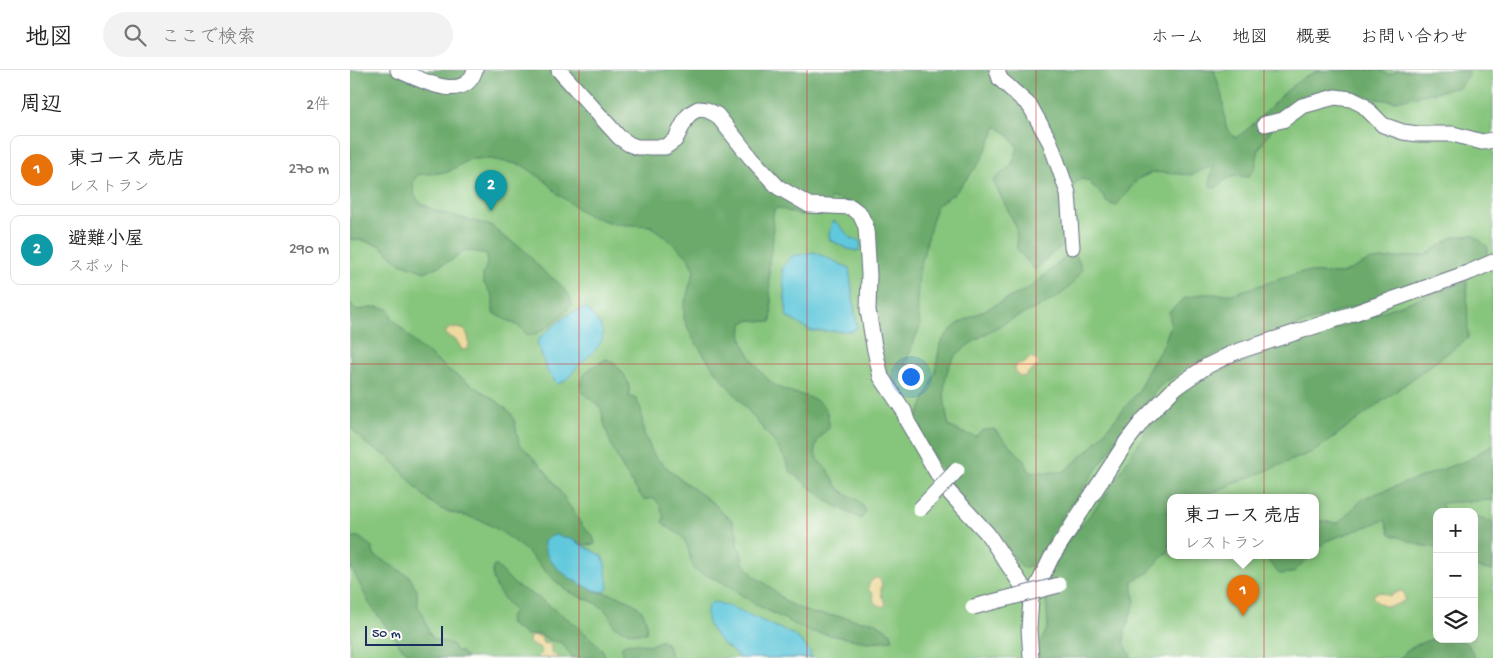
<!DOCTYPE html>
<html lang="ja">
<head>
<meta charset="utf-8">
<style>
	body { margin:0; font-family:"Gochi Hand","Klee One",sans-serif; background:#f2f2f2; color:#222 }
	.controls { position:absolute; right:15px; bottom:15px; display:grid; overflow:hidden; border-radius:10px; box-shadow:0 5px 20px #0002 }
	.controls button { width:45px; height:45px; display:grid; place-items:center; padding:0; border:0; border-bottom:1px solid #e0e0e0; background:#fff; color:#222; font:25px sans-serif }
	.scale { position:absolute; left:15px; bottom:12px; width:78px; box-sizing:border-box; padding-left:5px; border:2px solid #1b2f5e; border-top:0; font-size:14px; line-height:18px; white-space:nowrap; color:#1b2f5e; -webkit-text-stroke:4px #fdfcf7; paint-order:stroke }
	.you { position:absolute; left:560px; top:306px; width:18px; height:18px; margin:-12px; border:4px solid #fff; border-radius:50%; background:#1a73e8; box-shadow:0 0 0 8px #1a73e833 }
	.badge { display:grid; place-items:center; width:32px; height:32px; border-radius:50%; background:#ea580c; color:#fff; font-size:16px; font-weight:700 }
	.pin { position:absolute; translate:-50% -41px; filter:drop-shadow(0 1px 2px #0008) }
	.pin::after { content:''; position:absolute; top:26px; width:18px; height:15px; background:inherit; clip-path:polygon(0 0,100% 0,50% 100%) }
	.popup { position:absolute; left:817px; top:424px; width:152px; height:65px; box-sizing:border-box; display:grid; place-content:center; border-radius:10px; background:#fff; filter:drop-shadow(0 1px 4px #0005); font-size:16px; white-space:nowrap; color:#767676 }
	.popup b { font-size:19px; color:#222 }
	.popup::after { content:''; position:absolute; left:50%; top:100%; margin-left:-10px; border:10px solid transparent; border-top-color:#fff }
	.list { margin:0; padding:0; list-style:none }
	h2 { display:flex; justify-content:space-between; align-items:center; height:65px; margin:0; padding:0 20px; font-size:21px }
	h2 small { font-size:16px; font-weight:400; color:#767676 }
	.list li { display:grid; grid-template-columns:32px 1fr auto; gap:15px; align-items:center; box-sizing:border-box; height:70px; margin:0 10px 10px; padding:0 10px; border:1px solid #e0e0e0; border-radius:10px }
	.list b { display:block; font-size:19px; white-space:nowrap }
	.list p { margin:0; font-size:16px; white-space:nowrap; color:#767676 }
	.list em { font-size:16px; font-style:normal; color:#767676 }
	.icon { flex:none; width:28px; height:28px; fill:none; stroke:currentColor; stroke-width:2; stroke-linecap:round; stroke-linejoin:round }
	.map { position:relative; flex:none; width:1143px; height:588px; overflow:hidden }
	header { display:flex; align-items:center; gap:30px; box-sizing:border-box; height:70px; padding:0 25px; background:#fff; border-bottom:1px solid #e0e0e0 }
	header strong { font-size:24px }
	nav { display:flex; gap:28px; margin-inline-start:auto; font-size:18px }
	.search { width:350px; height:45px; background:#f2f2f2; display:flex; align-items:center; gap:12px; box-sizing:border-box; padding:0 18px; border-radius:28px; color:#767676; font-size:19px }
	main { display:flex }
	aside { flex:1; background:#fff }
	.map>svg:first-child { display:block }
	.green { fill:#86c57c; stroke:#507a6d; fill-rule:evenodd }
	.forest { fill:#6caa6c; stroke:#446c65 }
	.sand { fill:#eeda9e; stroke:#84847e }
	.water { fill:#60c8dc; stroke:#3e7c9d }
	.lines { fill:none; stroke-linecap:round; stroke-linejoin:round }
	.minor-casing { stroke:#666d80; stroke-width:17 }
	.minor { stroke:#fff; stroke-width:15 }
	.minor-bridge-casing { stroke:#666d80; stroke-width:17; stroke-linecap:butt }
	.minor-bridge { stroke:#fff; stroke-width:15 }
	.grid { fill:none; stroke:#d62828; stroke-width:1; stroke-opacity:0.55 }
</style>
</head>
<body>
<header>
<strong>地図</strong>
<div class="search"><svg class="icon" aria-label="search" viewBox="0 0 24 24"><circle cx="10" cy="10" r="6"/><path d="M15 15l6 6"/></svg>ここで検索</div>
<nav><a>ホーム</a><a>地図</a><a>概要</a><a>お問い合わせ</a></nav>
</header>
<main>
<aside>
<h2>周辺<small>2件</small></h2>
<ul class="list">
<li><span class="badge" style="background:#e8710a">1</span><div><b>東コース 売店</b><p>レストラン</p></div><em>270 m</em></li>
<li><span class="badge" style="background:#0f9aa8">2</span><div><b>避難小屋</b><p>スポット</p></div><em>290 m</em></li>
</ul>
</aside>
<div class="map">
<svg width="1143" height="588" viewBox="0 0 1143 588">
	<rect width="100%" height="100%" fill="#fdfcf7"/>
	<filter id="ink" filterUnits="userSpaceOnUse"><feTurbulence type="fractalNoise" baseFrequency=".02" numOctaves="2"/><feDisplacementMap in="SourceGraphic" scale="10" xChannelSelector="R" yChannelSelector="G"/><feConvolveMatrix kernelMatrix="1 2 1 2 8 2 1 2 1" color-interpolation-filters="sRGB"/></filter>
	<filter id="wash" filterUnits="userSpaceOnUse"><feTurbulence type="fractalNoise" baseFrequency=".0096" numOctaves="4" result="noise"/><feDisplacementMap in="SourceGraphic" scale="20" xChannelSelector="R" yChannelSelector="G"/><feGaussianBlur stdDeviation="1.12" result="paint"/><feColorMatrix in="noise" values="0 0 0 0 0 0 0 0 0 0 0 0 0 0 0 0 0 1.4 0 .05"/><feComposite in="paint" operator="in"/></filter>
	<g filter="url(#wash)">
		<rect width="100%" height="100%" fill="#f0dfc0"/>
		<path class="green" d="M 641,0 L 1143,0 L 1143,588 L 0,588 L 0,81 ZM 820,427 L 966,427 L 966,485 L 820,485 ZM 1087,442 L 1124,442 L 1124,569 L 1087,569 Z"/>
		<path class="forest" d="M 0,0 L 864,0 L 872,26 L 876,57 L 885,68 C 915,50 934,13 968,1 C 978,0 1017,0 1030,0 L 1038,5 L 1046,2 L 1048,0 L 1120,1 L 1110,17 L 1045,31 L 1027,29 L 997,21 L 950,32 L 921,60 L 909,79 L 905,98 L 898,107 C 881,105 878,107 866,118 L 860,116 L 860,109 L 864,95 L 842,105 L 803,102 L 788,109 L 766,136 L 756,132 C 754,122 744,121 740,112 L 732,109 L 726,112 L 712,141 L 719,158 L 717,173 L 703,183 L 685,200 L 667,179 L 666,156 L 643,111 L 662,94 L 668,78 L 658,65 L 647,56 L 631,91 L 606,122 L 586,136 L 569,202 L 567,229 L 570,256 L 547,316 L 540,313 L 527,273 L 521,193 L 525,157 C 510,138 506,132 481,128 L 475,141 C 455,148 447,145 429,138 L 424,139 C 422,149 423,157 423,167 C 422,179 418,189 419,202 C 419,219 423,235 421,252 L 400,250 L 392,253 C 392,258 391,264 392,268 C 396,284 417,314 432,319 C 455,328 480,325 479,358 C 470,366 461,376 467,388 C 469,393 475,396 478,400 C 483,408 485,416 493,422 C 505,432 508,425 516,442 L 511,449 L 479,432 L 440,401 L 435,389 L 425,373 L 363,298 L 342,267 L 334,249 L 334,235 L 344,201 L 337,186 L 319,170 L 301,156 L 264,154 L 235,144 L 208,124 L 193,109 L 172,95 L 140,89 L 120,89 L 98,102 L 67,105 L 63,112 L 64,124 L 69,132 L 86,141 L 142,156 L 153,166 L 173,179 L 194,202 L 209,213 L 220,226 L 222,235 C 213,246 192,264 178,266 L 170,257 L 143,243 L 143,227 L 133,212 L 133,205 L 137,193 L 137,184 L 116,180 L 102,190 L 75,202 L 50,193 L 29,175 L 11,170 L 0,169 Z
			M 1123,165 L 1138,177 L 1135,192 L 878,279 L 844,293 L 810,316 L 779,354 L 705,457 L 692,486 L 685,495 L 673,498 L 648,467 L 611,430 L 564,355 L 585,304 L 590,274 L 597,264 L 609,253 L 681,217 L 724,180 L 732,199 C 721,224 697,233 673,244 C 657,251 608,277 601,292 C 591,312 594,336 599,356 L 613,363 L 626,366 L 633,360 L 644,359 L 674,390 L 680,402 L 713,402 L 741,378 L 788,322 L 796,304 L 814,274 L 821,254 L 819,242 L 835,228 L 851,224 L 882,224 L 952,202 L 991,204 L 1021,190 L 1076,185 L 1103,167 Z
			M 1117,211 L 1118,268 L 965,381 L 851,427 L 820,427 L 820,440 L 817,441 L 820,456 L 819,481 L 808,491 L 798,503 L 782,511 L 785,532 L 775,562 L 774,573 L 782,588 L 684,588 L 684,584 L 698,557 L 695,514 L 711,480 L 754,428 L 798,358 L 824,325 L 852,307 Z
			M 0,235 L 8,240 L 26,237 L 39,239 L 42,248 L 66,274 L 100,301 L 147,331 L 161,343 L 165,353 L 169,373 L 193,398 L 203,411 L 234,458 L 243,466 L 245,474 C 234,476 229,474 219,468 L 242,521 C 265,523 303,533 296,563 C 283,564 275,562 264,556 C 254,529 238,533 218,521 C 200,509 189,493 174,479 C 164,471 151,461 140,455 C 124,445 102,446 86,436 C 66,422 54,400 35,385 C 30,382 24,379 19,376 C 12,371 6,363 0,357 Z
			M 256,289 C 265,292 275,303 278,313 C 280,317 279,322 279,326 L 286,329 L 291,339 L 294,364 L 305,387 L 329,408 L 366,435 L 371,442 L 381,449 L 387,463 L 387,475 L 391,482 L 393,492 L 405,507 L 415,513 L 438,533 L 460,543 L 494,547 L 511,551 L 524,551 L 541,563 L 543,570 L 517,572 L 458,561 L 405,534 L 372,512 L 344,500 C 341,492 338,475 334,469 C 329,462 319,460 312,452 L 314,448 L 310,435 L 304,428 L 294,430 C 272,400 257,374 251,338 L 231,321 C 232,300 239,299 256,289 Z
			M 1143,374 L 1143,430 L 1091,433 L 1095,442 L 1087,442 L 1087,478 L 1070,475 L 1040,464 L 1035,450 L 976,471 L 966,481 L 966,450 L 988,453 L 1014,428 L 1118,390 Z
			M 1124,447 L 1143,452 L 1143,501 L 1124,497 Z
			M 0,467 L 9,467 L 22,477 L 24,485 L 59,506 L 67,520 L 68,537 L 73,544 L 80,564 L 84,569 L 102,574 L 106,581 L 112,582 L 117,588 L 65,588 L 50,576 L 19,533 L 0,495 Z
			M 913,485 L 961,485 L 943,503 L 929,504 Z
			M 143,496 L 147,496 L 165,515 L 187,527 L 225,554 L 252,579 L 256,588 L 223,588 L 212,573 L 199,570 L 190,564 L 176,565 L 160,554 L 159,547 L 164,541 C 153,527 140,516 143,496 Z
			M 1087,568 L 1106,569 L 1118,574 L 1125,588 L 1050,588 C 1061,576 1071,572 1087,568 Z
			M 313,570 L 319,577 L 321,588 L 272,588 L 272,576 L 277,573 L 301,575 Z"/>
		<path class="sand" d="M 99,258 C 102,258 109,258 112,259 C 119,261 120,274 118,279 L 112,280 L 107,271 L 96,265 L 96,262 Z
			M 681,287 L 688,291 L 689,295 L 673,307 C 666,305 663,300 667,294 L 675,293 Z
			M 525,508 L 529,508 C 534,514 530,517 531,524 C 532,529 535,530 536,535 C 530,538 528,535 524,532 L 523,524 L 518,519 L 520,512 Z
			M 1050,521 L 1054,522 L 1055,530 C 1044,538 1030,539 1023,527 L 1025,523 L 1031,522 L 1039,526 Z
			M 183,565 L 191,567 L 193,573 L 201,574 L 201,582 L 210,588 L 187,588 L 192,583 L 189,577 L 182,575 L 179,572 L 180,567 Z"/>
		<path class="water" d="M 482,152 L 486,152 L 501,168 L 510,171 L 511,176 L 508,181 L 498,179 L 480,170 L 479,164 Z
			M 464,182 L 499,198 L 507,257 L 503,261 L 461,261 L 437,247 L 432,199 L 442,186 Z
			M 236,238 C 266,268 251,274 227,297 C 220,305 218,311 207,314 L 197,301 L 187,272 L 190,267 L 219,244 Z
			M 204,465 L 219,468 L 252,486 L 255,493 L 258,518 L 254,522 C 232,519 192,495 194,471 Z
			M 366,532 L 386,539 L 444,565 L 453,573 L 460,582 L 461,588 L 390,588 C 374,574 349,557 359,534 Z"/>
	</g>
	<g filter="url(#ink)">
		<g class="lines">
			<defs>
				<path id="minor" d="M 48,0 C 68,8 114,35 125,0
					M 209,0 L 269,67 L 279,74 L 287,77 L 315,77 L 325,70 L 337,47 L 341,43 L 348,39 L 357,40 L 367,45 L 401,88 L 428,117 L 459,135 L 501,137 L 510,144 L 516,157 L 519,205 L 518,240 L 524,276 L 531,307 L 554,341 L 557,351 L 597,420 L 637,463 L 681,529
					M 647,0 L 650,9 L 680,36 L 700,72 L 718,123 L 722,177
					M 915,54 L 933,50 L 952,36 L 985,27 L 1001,29 L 1013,35 L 1033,55 L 1053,62 L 1068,64 L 1103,64 L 1132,72 L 1143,70
					M 681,588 L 679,559 L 681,529 L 701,488 L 777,371 L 794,349 L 826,317 L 857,296 L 883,283 L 999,245 L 1120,202 L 1143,192"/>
			</defs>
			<use href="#minor" class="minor-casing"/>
			<use href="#minor" class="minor"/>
			<defs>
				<path id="minor-bridge" d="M 570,439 L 607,400
					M 623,537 L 709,515"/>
			</defs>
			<use href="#minor-bridge" class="minor-bridge-casing"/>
			<use href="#minor-bridge" class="minor-bridge"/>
		</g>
	</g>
	<path class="grid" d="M 229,0 L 229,588M 457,0 L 457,588M 686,0 L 686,588M 914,0 L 914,588M 0,294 L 1143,294"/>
</svg>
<div class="controls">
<button>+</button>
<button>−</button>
<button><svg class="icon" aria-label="layers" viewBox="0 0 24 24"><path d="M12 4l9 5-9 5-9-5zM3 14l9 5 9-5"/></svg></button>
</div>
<div class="scale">50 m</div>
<div class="you"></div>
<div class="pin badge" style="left:893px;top:546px;background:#e8710a">1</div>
<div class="popup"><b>東コース 売店</b>レストラン</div>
<div class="pin badge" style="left:141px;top:141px;background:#0f9aa8">2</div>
</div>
</main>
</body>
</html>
